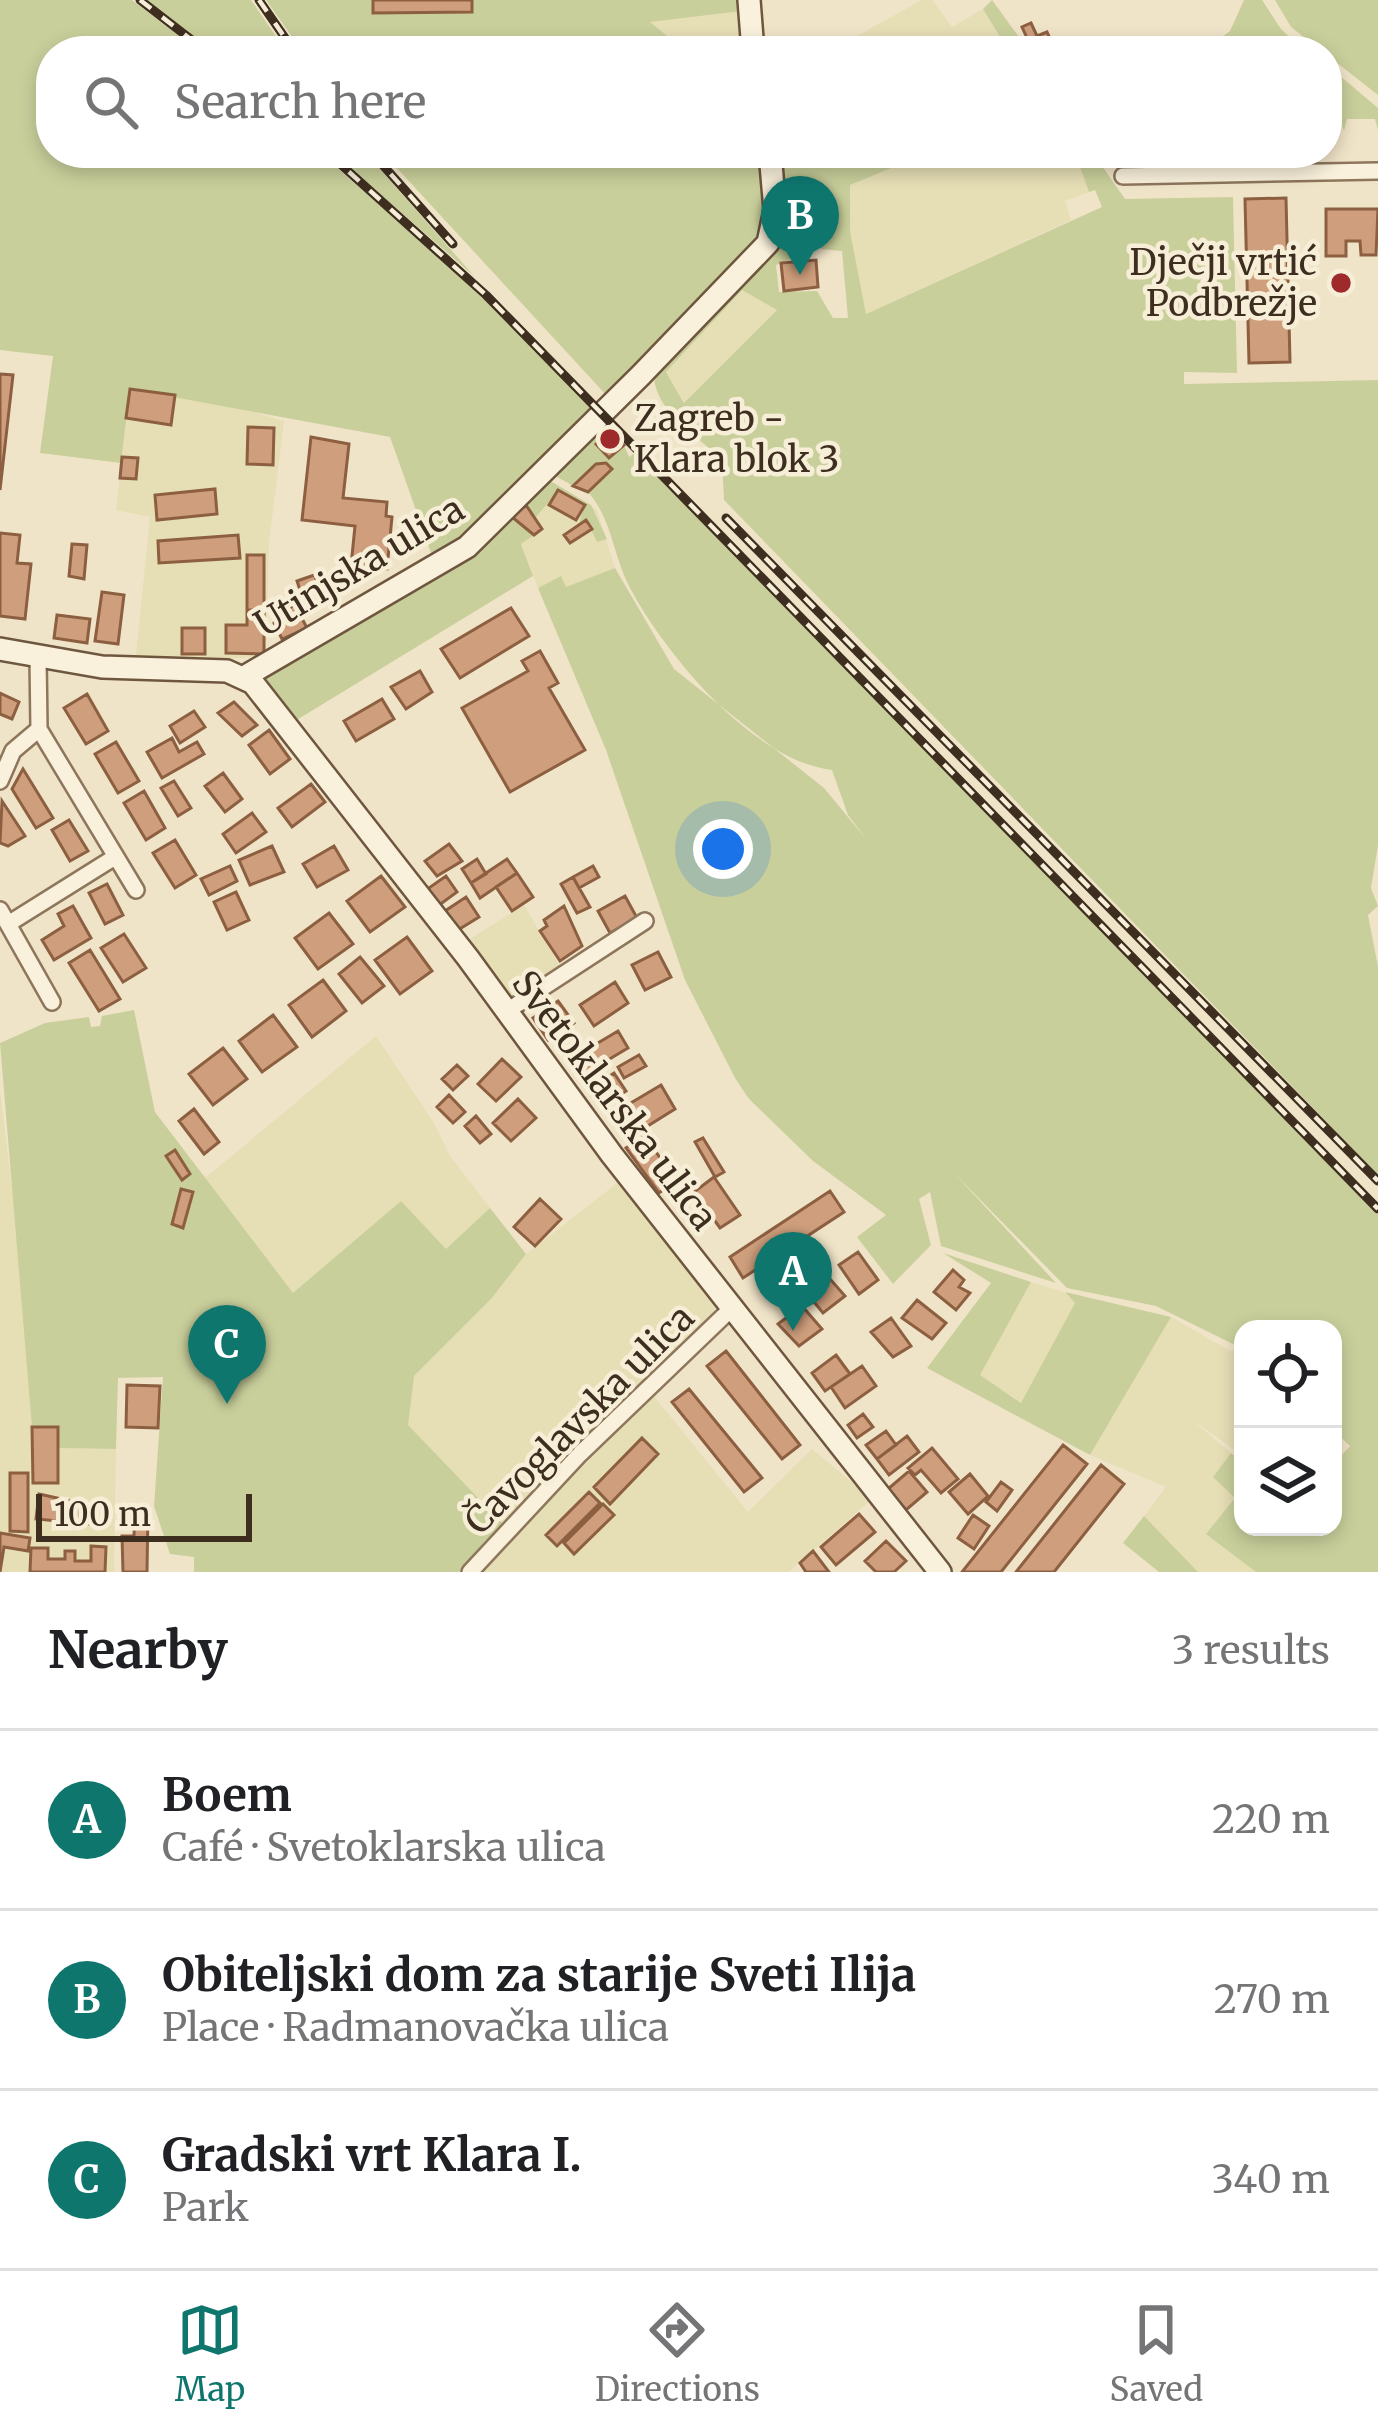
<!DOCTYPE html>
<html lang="en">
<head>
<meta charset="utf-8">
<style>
	body { margin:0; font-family:Merriweather,serif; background:#f6f6f6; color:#202124 }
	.controls { position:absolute; right:36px; bottom:36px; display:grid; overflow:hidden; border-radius:24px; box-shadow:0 6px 18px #0003 }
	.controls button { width:108px; height:108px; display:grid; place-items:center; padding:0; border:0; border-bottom:3px solid #e0e0e0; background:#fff; color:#202124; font:60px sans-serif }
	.scale { position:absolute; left:36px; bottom:30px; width:216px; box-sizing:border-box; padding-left:12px; border:6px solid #3d2e20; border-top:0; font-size:33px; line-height:42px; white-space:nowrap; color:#3d2e20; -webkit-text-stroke:9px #f7eed8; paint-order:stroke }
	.you { position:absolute; left:723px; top:849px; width:42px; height:42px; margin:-30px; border:9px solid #fff; border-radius:50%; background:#1a73e8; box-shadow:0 0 0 18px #1a73e833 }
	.badge { display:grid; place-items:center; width:78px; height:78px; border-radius:50%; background:#0f766e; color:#fff; font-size:39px; font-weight:700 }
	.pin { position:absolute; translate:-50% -99px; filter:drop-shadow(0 3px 6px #0008) }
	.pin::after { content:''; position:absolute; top:63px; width:42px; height:36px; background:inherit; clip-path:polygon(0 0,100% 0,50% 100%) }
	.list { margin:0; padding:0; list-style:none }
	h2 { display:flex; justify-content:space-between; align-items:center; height:156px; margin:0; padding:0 48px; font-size:51px }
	h2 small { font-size:39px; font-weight:400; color:#757577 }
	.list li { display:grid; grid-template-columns:78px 1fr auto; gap:36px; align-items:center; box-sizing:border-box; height:180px; padding:0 48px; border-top:3px solid #e0e0e0 }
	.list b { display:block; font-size:45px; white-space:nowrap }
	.list p { margin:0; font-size:39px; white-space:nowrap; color:#757577 }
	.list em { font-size:39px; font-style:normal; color:#757577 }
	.icon { flex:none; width:66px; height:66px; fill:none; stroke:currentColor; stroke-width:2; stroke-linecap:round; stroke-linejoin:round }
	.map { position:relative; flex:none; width:1378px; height:1572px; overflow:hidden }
	.search { position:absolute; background:#fff; box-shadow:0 6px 18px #0003; left:36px; right:36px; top:36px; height:132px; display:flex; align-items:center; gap:30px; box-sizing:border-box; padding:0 42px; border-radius:48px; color:#757577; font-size:45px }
	.sheet { height:696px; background:#fff }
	nav { display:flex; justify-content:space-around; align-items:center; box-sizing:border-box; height:168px; border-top:3px solid #e0e0e0; background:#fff; font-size:33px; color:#757577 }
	nav a { display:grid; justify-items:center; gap:6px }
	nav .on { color:#0f766e }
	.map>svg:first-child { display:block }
	.farmland { fill:#e6deb5 }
	.green { fill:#c9cf9b; fill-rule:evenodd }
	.building { fill:#cf9f7d; stroke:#8d5f41; stroke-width:3 }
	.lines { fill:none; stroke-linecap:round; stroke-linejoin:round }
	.street-casing { stroke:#8d765c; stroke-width:20 }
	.secondary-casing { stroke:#6f573f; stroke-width:26 }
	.street { stroke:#faf1dc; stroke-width:15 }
	.secondary { stroke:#faf1dc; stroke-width:21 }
	.rail-casing { stroke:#3d2e20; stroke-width:9 }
	.rail { stroke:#f7eed8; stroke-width:4.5; stroke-dasharray:14; stroke-linecap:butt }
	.poi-dot { fill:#9e2a2b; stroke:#f7eed8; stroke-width:4.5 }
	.labels { text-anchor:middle; stroke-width:9; stroke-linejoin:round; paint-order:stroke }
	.poi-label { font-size:36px; fill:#3d2e20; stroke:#f7eed8; text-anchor:end }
	.street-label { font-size:36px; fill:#3d2e20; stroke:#f7eed8 }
</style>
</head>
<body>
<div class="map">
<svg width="1378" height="1572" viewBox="0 0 1378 1572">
	<rect width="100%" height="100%" fill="#f0e4c8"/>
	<path class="farmland" d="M 922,0 L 932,0 L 952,27 L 983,9 L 1000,37 L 954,51 L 830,51 Z
		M 742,11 L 746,51 L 685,51 L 649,22 Z
		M 928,153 L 1075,153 L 1089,192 L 1065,201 L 1071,220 L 866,314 L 850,231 L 850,185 Z
		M 742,289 L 778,309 L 685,403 L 666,372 Z
		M 130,389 L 218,402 L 284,421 L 269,543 L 266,656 L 135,665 L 150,517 L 116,510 Z
		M 542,476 L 597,510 L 615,568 L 566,588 L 560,577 L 538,588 L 510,514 Z
		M 524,905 L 563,972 L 510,1003 L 464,943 Z
		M 376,1036 L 434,1123 L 450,1156 L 490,1208 L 446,1250 L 401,1201 L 293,1294 L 205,1178 Z
		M 0,1090 L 28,1323 L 32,1426 L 58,1427 L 58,1448 L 116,1449 L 114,1572 L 0,1572 Z
		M 620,1181 L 716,1302 L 714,1315 L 506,1527 L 407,1425 L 414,1376 L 491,1299 L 526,1254 Z
		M 1031,1282 L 1064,1292 L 1075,1303 L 1022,1403 L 979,1375 Z
		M 1171,1317 L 1230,1351 L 1243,1349 L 1243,1456 L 1191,1419 L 1231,1453 L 1214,1477 L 1235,1498 L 1237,1555 L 1256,1572 L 1198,1572 L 1144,1516 L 1166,1487 L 1090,1455 Z
		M 653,1395 L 748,1512 L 812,1449 L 872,1499 L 789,1572 L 477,1572 Z"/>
	<path class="green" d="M 0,0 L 132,0 L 199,51 L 51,51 L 51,153 L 320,153 L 465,280 L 594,410 L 495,512 L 434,561 L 390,437 L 130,389 L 121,463 L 40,453 L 53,356 L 0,350 Z
		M 147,0 L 251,0 L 286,51 L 212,51 Z
		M 266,0 L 373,0 L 374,13 L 471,12 L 472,0 L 742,0 L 742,11 L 650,22 L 685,51 L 302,51 Z
		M 992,0 L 1029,51 L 954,51 L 1000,37 L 983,9 Z
		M 1244,0 L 1262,0 L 1281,29 L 1304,51 L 1202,51 L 1230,31 Z
		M 1275,0 L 1378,0 L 1378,95 L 1291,27 Z
		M 1327,65 L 1378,108 L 1378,130 L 1375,119 L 1347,119 L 1344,131 L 1340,119 L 1327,120 Z
		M 333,153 L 366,153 L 474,276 Z
		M 383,153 L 760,153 L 763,219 L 752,253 L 608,397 Z
		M 776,153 L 928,153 L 850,185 L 850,231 L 866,314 L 1102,207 L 1095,190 L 1089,192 L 1075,153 L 1093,153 L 1125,199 L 1233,197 L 1237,373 L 1184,372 L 1184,384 L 1378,380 L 1378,845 L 1371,888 L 1378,906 L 1368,915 L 1378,967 L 1378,1175 L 724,500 L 722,459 C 698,437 655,411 654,376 L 778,234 L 807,252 L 776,265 L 779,292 L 817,291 L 833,318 L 848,318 L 842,251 L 821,249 L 811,227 L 784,202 ZM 742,290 L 777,310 L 684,403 L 666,372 Z
		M 593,436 L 609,458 L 624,445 L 629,457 L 636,452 L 1378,1215 L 1378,1572 L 1256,1572 L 1206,1534 L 1235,1498 L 1213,1477 L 1231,1453 L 1243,1463 L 1243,1527 L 1333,1527 L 1333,1465 L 1350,1446 L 1333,1430 L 1333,1329 L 1243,1329 L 1243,1349 L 1156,1306 L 1067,1288 L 953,1172 L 1056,1283 L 941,1246 L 930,1192 L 919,1199 L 931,1245 L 893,1284 L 857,1237 L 886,1215 L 813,1161 L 749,1099 L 735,1078 L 685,980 L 606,750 L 538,588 L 561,576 L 566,587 L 615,568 L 674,669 L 824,788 L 866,839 L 848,815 L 832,770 C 753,761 664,653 629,586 C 613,555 612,519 588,492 L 611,469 L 595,465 L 573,486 L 547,471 Z
		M 542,476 L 591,505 L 607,539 L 597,542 L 587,521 L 579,525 L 584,505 L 559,490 L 536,517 L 525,505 L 513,517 L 534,535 L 521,544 L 533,576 L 295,721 L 264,681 L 266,673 L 407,590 Z
		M 134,1010 L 155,1112 L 293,1293 L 401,1201 L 446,1249 L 490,1208 L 526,1254 L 491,1299 L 414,1376 L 408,1425 L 506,1527 L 459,1572 L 194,1572 L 194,1557 L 170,1554 L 154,1506 L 163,1377 L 118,1378 L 116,1449 L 58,1448 L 57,1427 L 32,1427 L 0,1043 L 45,1023 L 89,1017 L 91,1027 L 100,1026 L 102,1016 Z
		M 943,1253 L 1031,1282 L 980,1375 L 1021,1403 L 1075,1303 L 1065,1292 L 1171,1317 L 1090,1455 L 927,1368 L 991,1283 Z
		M 1144,1516 L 1198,1572 L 1159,1572 L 1123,1543 Z"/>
	<path class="building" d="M 373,0 L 472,0 L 472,12 L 373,13 Z
		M 1031,23 L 1037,36 L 1047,32 L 1052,43 L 1033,51 L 1022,27 Z
		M 1286,198 L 1290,362 L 1249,363 L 1245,199 Z
		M 1326,209 L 1378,209 L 1376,255 L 1361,255 L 1360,241 L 1346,241 L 1346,256 L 1326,256 Z
		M 816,260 L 818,287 L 784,291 L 781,263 Z
		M 0,374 L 13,375 L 0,490 Z
		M 130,389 L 175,395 L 171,425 L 126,418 Z
		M 604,422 L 624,445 L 609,458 L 596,444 L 606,435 L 598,427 Z
		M 248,427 L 274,428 L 273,465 L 247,464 Z
		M 311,437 L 349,444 L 343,498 L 387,502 L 386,516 L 392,517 L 387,569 L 351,566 L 355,526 L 302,520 Z
		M 122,457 L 138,458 L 136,479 L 120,478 Z
		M 606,463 L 612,469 L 588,492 L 573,486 L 596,464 Z
		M 215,489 L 217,514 L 157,520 L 155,495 Z
		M 558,490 L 585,505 L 576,520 L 549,505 Z
		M 526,505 L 542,529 L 534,535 L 512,517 Z
		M 586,520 L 592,529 L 570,543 L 564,535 Z
		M 0,533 L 20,535 L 17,563 L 31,564 L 25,619 L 0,616 Z
		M 238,535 L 240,558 L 159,563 L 158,541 Z
		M 72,544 L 87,545 L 84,579 L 69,576 Z
		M 247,555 L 264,555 L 264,610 L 247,610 Z
		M 314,575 L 329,603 L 307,611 L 297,581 Z
		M 102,592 L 124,595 L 118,644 L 95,641 Z
		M 295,605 L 307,628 L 282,639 L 274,623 L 277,615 Z
		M 511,608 L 529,636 L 460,678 L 441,649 Z
		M 247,610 L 264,610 L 264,654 L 226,653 L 226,625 L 247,625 Z
		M 57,615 L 90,619 L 87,643 L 54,638 Z
		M 182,628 L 205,628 L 205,654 L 182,654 Z
		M 540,651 L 558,683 L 549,688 L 585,750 L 510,792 L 462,708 L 528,671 L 522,661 Z
		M 420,671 L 432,692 L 406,709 L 391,687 Z
		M 0,693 L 19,702 L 12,719 L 0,714 Z
		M 87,694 L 108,731 L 86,744 L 64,708 Z
		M 382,699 L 394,719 L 356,741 L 344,721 Z
		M 234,702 L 257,725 L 242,736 L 218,713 Z
		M 194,711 L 205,727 L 180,743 L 170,726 Z
		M 269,730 L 290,759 L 270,774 L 249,745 Z
		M 172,738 L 179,752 L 197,742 L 204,754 L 162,778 L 147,752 Z
		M 116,742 L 139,781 L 118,793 L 95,754 Z
		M 23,769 L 53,818 L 36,828 L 12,789 Z
		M 223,773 L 242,799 L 225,812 L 205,786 Z
		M 174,781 L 191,808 L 178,816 L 161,788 Z
		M 311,784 L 325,802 L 292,827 L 278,808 Z
		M 144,791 L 165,828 L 146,840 L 124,803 Z
		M 2,801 L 25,836 L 8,846 L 0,843 Z
		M 252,813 L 266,832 L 236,853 L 223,834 Z
		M 69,820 L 88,851 L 70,861 L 52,830 Z
		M 175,840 L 196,875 L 175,888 L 153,853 Z
		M 449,844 L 462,861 L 437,876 L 425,861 Z
		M 272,846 L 284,872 L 250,885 L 239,860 Z
		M 334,846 L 348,870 L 317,887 L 303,864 Z
		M 477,859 L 486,874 L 471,883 L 462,869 Z
		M 507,859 L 517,873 L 480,898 L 471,883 Z
		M 230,866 L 237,881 L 209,895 L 201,879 Z
		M 593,866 L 599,877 L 579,888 L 573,877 Z
		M 517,873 L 533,897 L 512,911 L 496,887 Z
		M 381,876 L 405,907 L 370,932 L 347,901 Z
		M 446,876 L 457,892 L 438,906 L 426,890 Z
		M 573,877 L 590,907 L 577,913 L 561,884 Z
		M 107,884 L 123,915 L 105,924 L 89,893 Z
		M 236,892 L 249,920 L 227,930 L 214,902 Z
		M 625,896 L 637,918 L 610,933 L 598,911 Z
		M 466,897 L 479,917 L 458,930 L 445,911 Z
		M 73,906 L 91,938 L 54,960 L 42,940 L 64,926 L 58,914 Z
		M 564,906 L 582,946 L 560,961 L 540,931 L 547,926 L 544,920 Z
		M 329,913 L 353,944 L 318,969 L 295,938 Z
		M 124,934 L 146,968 L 123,982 L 101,948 Z
		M 407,937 L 432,971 L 400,994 L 375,960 Z
		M 90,950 L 120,999 L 99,1011 L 69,963 Z
		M 658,952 L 671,977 L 645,990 L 632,965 Z
		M 360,957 L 384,986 L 362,1003 L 339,974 Z
		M 323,980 L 346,1011 L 312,1037 L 289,1005 Z
		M 615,982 L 628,1003 L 594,1026 L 580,1005 Z
		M 558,1001 L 574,1023 L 548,1040 L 533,1018 Z
		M 273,1015 L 297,1047 L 262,1072 L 239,1041 Z
		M 618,1031 L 628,1048 L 586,1073 L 576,1056 Z
		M 223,1048 L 247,1079 L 213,1105 L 189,1074 Z
		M 639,1055 L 646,1066 L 624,1078 L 618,1067 Z
		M 502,1059 L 521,1077 L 496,1101 L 478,1084 Z
		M 457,1065 L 468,1076 L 453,1090 L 442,1079 Z
		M 614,1073 L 626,1091 L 601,1107 L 588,1090 Z
		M 661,1085 L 675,1109 L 635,1134 L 619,1110 Z
		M 449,1095 L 465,1112 L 453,1123 L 437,1107 Z
		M 518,1099 L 536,1118 L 511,1141 L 493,1123 Z
		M 194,1109 L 219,1142 L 204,1154 L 179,1121 Z
		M 476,1116 L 491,1134 L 480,1143 L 465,1126 Z
		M 645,1136 L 676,1181 L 659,1193 L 626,1148 Z
		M 703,1138 L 724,1172 L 715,1177 L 695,1142 Z
		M 175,1150 L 190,1174 L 182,1180 L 166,1156 Z
		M 714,1177 L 740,1215 L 720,1228 L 694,1192 Z
		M 181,1189 L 193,1192 L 183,1228 L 172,1224 Z
		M 830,1191 L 844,1212 L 743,1278 L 730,1257 Z
		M 540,1199 L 561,1219 L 535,1246 L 514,1227 Z
		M 858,1252 L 878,1280 L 859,1294 L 839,1265 Z
		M 953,1270 L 964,1280 L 959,1287 L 970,1293 L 956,1310 L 934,1292 Z
		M 823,1271 L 845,1296 L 823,1313 L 801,1286 Z
		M 797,1282 L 807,1293 L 792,1306 L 782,1294 Z
		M 917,1300 L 946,1323 L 932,1339 L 902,1318 Z
		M 802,1306 L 822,1329 L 799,1346 L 778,1324 Z
		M 891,1318 L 911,1346 L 893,1357 L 871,1332 Z
		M 726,1351 L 800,1445 L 782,1459 L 707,1366 Z
		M 836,1355 L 850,1374 L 825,1391 L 812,1373 Z
		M 862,1366 L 876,1386 L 845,1408 L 831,1387 Z
		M 127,1385 L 160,1386 L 158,1428 L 126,1427 Z
		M 689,1389 L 762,1478 L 744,1492 L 672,1402 Z
		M 863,1414 L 873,1427 L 857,1438 L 848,1425 Z
		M 32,1427 L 58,1427 L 58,1483 L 33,1483 Z
		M 886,1431 L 896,1445 L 877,1459 L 866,1445 Z
		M 907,1436 L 919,1452 L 889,1475 L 877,1459 Z
		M 642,1438 L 658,1454 L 610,1504 L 594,1487 Z
		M 1063,1445 L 1087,1464 L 1001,1572 L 962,1572 Z
		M 932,1448 L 958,1479 L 941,1493 L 921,1470 L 915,1475 L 908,1468 Z
		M 1101,1465 L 1124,1484 L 1054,1572 L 1016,1572 Z
		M 909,1471 L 927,1492 L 906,1510 L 888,1489 Z
		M 10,1473 L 28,1473 L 28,1532 L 10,1531 Z
		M 970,1474 L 988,1496 L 968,1514 L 949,1492 Z
		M 1001,1482 L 1012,1490 L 997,1511 L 986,1502 Z
		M 589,1492 L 600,1503 L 557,1546 L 546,1535 Z
		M 39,1494 L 93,1506 L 91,1524 L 36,1519 Z
		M 603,1504 L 614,1515 L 574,1554 L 564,1543 Z
		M 135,1510 L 148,1511 L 147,1572 L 123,1572 L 122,1536 L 134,1536 Z
		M 859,1514 L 875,1532 L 836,1565 L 821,1547 Z
		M 973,1515 L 989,1526 L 974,1549 L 958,1538 Z
		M 0,1533 L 30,1538 L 28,1551 L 4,1547 L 0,1572 Z
		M 886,1541 L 906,1561 L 894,1572 L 876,1572 L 865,1561 Z
		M 91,1546 L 106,1547 L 105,1572 L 30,1572 L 31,1548 L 48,1548 L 48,1559 L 65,1559 L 65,1551 L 75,1551 L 75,1561 L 91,1561 Z
		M 813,1551 L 829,1572 L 806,1572 L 800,1563 Z"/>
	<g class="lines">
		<defs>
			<path id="street" d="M 1123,176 L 1378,171
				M 39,729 L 136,890
				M 0,781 L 13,751 L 39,729 L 38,657
				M 0,910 L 52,1002
				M 8,924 L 115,857
				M 507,1011 L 645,921
				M 470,1572 L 580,1454 L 732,1308"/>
			<path id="secondary" d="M 749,0 L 753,51
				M 0,649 L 102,667 L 227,671 L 253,683 L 468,958 L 612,1155 L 940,1572
				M 244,677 L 467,547 L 641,375 L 768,243 L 775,210 L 770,153"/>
		</defs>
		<use href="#street" class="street-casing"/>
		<use href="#secondary" class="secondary-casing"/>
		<use href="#street" class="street"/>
		<use href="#secondary" class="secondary"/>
		<defs>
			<path id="rail" d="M 140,0 L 206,51
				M 259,0 L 294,51
				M 328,153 L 486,295 L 1378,1209
				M 372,153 L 453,244
				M 726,518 L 1378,1181"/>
		</defs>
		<use href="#rail" class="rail-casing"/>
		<use href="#rail" class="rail"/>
	</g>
	<g class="poi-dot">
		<circle cx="1341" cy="283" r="12"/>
		<circle cx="610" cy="439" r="12"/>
	</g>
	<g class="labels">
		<g class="poi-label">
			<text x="1317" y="275">Dječji vrtić<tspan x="1317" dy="41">Podbrežje</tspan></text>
			<text x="634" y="431" text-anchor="start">Zagreb -<tspan x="634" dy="41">Klara blok 3</tspan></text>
		</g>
		<g class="street-label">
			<text transform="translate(359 566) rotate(-31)" y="13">Utinjska ulica</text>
			<text transform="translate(615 1100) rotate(53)" y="13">Svetoklarska ulica</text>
			<text transform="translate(579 1419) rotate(-45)" y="13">Čavoglavska ulica</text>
		</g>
	</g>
</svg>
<div class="controls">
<button><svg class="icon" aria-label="locate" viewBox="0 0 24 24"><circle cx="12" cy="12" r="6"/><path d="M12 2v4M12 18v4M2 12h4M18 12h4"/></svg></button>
<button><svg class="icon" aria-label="layers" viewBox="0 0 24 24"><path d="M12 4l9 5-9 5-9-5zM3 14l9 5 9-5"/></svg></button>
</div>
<div class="scale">100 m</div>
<div class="you"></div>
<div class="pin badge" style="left:793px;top:1331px">A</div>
<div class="pin badge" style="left:800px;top:275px">B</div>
<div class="pin badge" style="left:227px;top:1404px">C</div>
<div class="search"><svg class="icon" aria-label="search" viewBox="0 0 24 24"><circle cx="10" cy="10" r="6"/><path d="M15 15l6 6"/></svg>Search here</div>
</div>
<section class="sheet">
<h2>Nearby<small>3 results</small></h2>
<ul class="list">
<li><span class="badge">A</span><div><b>Boem</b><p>Café · Svetoklarska ulica</p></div><em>220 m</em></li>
<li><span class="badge">B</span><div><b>Obiteljski dom za starije Sveti Ilija</b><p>Place · Radmanovačka ulica</p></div><em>270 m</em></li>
<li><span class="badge">C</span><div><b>Gradski vrt Klara I.</b><p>Park</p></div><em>340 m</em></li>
</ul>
</section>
<nav>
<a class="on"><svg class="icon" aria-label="map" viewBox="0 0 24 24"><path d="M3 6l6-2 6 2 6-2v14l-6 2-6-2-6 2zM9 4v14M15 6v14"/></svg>Map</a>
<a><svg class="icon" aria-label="directions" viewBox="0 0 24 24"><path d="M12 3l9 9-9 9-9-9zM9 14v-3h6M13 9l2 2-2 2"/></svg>Directions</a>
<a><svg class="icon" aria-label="saved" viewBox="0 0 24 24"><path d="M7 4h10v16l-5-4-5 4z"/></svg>Saved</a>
</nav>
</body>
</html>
